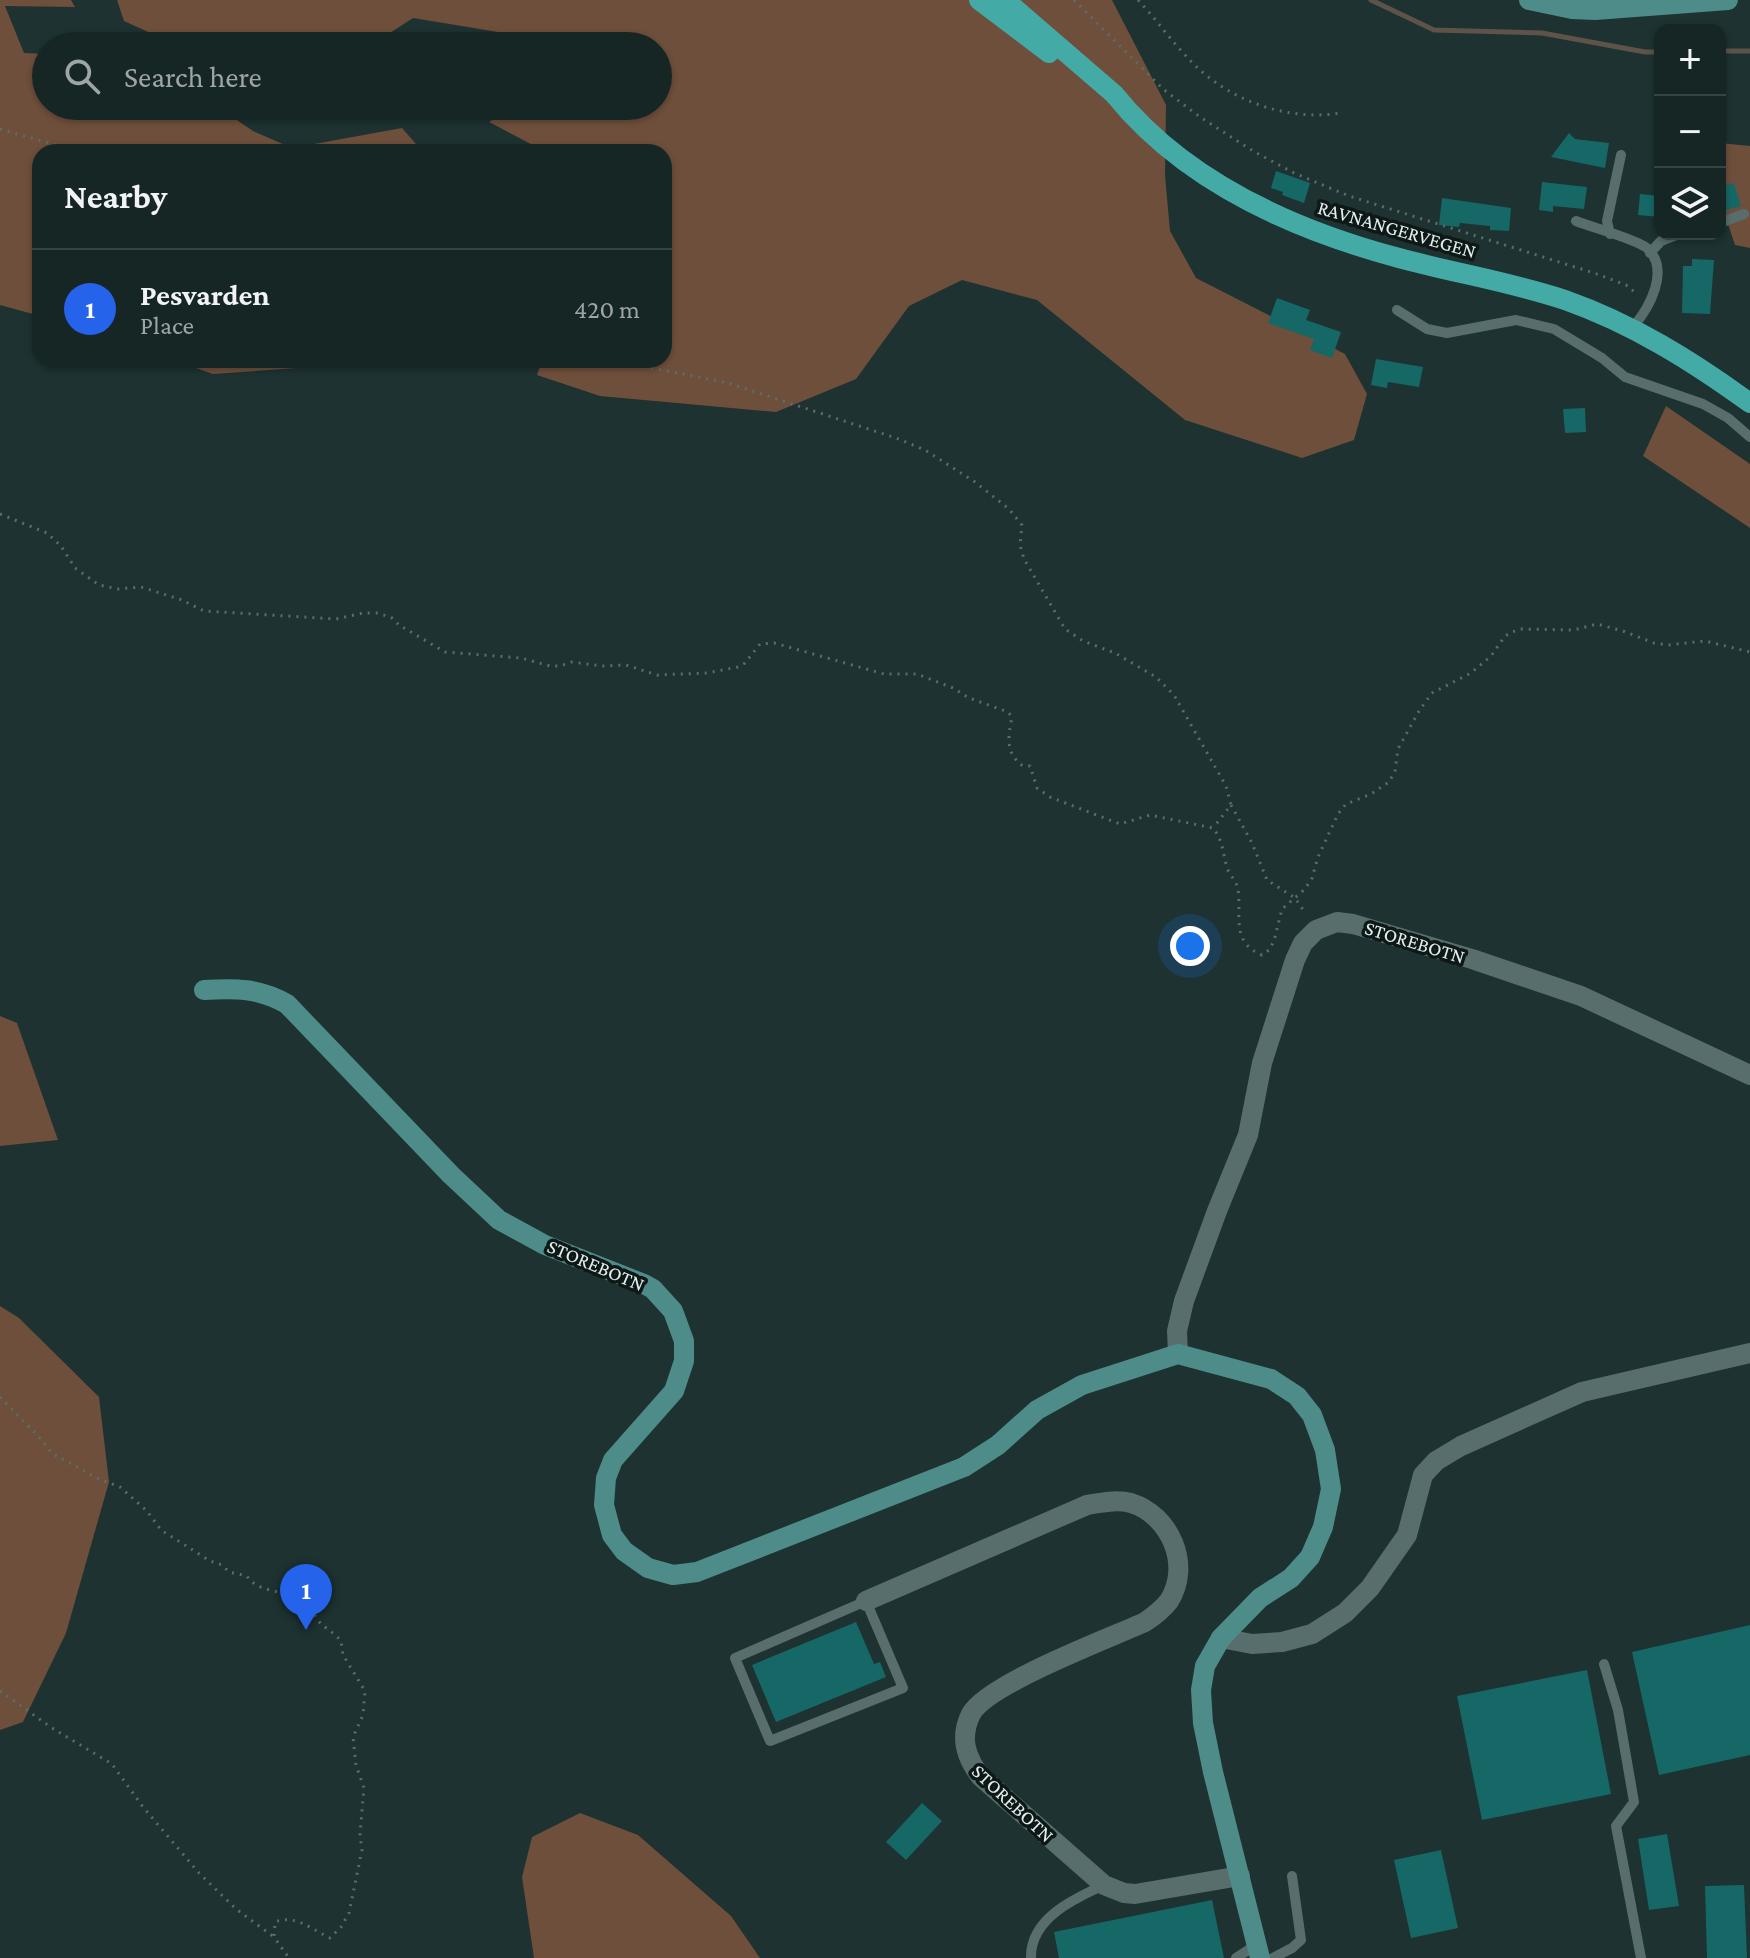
<!DOCTYPE html>
<html lang="en">
<head>
<meta charset="utf-8">
<style>
	body { margin:0; font-family:"Crimson Pro",serif; background:#1f2e2d; color:#f1f3f6 }
	.controls { position:absolute; right:24px; top:24px; display:grid; overflow:hidden; border-radius:16px; box-shadow:0 2px 6px #0004 }
	.controls button { width:72px; height:72px; display:grid; place-items:center; padding:0; border:0; border-bottom:2px solid #354342; background:#162625; color:#f1f3f6; font:40px sans-serif }
	.you { position:absolute; left:1190px; top:946px; width:28px; height:28px; margin:-20px; border:6px solid #fff; border-radius:50%; background:#1a73e8; box-shadow:0 0 0 12px #1a73e833 }
	.badge { display:grid; place-items:center; width:52px; height:52px; border-radius:50%; background:#2563eb; color:#fff; font-size:26px; font-weight:700 }
	.pin { position:absolute; translate:-50% -66px; filter:drop-shadow(0 2px 4px #0008) }
	.pin::after { content:''; position:absolute; top:42px; width:28px; height:24px; background:inherit; clip-path:polygon(0 0,100% 0,50% 100%) }
	.list { margin:0; padding:0; list-style:none }
	h2 { display:flex; justify-content:space-between; align-items:center; height:104px; margin:0; padding:0 32px; font-size:34px }
	h2 small { font-size:26px; font-weight:400; color:#9ea5a7 }
	.list li { display:grid; grid-template-columns:52px 1fr auto; gap:24px; align-items:center; box-sizing:border-box; height:120px; padding:0 32px; border-top:2px solid #354342 }
	.list b { display:block; font-size:30px; white-space:nowrap }
	.list p { margin:0; font-size:26px; white-space:nowrap; color:#9ea5a7 }
	.list em { font-size:26px; font-style:normal; color:#9ea5a7 }
	.icon { flex:none; width:44px; height:44px; fill:none; stroke:currentColor; stroke-width:2; stroke-linecap:round; stroke-linejoin:round }
	.map { position:relative; flex:none; width:1750px; height:1958px; overflow:hidden }
	.search { position:absolute; background:#162625; box-shadow:0 2px 6px #0004; left:32px; top:32px; width:640px; height:88px; display:flex; align-items:center; gap:20px; box-sizing:border-box; padding:0 28px; border-radius:44px; color:#9ea5a7; font-size:30px }
	.panel { position:absolute; background:#162625; box-shadow:0 2px 6px #0004; left:32px; top:144px; width:640px; height:224px; border-radius:24px }
	.map>svg:first-child { display:block }
	.green { fill:#6e4f3b }
	.lines { fill:none; stroke-linecap:round; stroke-linejoin:round }
	.stream { stroke:#5d5348; stroke-width:5 }
	.building { fill:#156865 }
	.path { stroke:#5b6d6c; stroke-width:3; stroke-dasharray:2 6; stroke-linecap:butt }
	.lane { stroke:#576e6c; stroke-width:10 }
	.street { stroke:#576e6c; stroke-width:20 }
	.secondary { stroke:#4d8c88; stroke-width:20 }
	.primary { stroke:#44aaa5; stroke-width:20 }
	.labels { text-anchor:middle; stroke-width:7; stroke-linejoin:round; paint-order:stroke }
	.street-label { font-size:20px; fill:#e1eeed; stroke:#0e1817 }
</style>
</head>
<body>
<div class="map">
<svg width="1750" height="1958" viewBox="0 0 1750 1958">
	<rect width="100%" height="100%" fill="#1d3231"/>
	<path class="green" d="M 0,0 L 71,0 L 75,7 L 5,6 L 24,53 L 46,54 L 46,106 L 216,106 L 253,131 L 292,148 L 402,128 L 423,152 L 40,152 L 40,316 L 0,305 Z
		M 117,0 L 1112,0 L 1166,105 L 1165,175 L 1170,231 L 1196,278 L 1345,354 L 1367,394 L 1354,440 L 1302,458 L 1185,420 L 1037,300 L 962,280 L 909,306 L 856,379 L 776,412 L 600,396 L 537,375 L 542,360 L 664,360 L 664,152 L 546,152 L 489,122 L 513,106 L 658,106 L 658,46 L 547,46 L 546,40 L 413,18 L 370,46 L 179,46 L 124,21 Z
		M 1720,143 L 1750,146 L 1750,248 L 1735,245 L 1720,200 Z
		M 173,360 L 412,360 L 213,374 Z
		M 1666,406 L 1750,464 L 1750,528 L 1643,456 Z
		M 0,1016 L 17,1023 L 58,1140 L 0,1146 Z
		M 0,1306 L 19,1318 L 99,1397 L 109,1482 L 66,1633 L 23,1722 L 0,1730 Z
		M 580,1813 L 638,1835 L 731,1916 L 760,1958 L 534,1958 L 522,1877 L 532,1837 Z"/>
	<g class="lines">
		<path class="stream" d="M 1371,0 L 1434,30 L 1542,33 L 1645,52 L 1660,52
			M 1720,51 L 1750,51"/>
	</g>
	<path class="building" d="M 1569,133 L 1575,139 L 1609,143 L 1605,168 L 1551,157 Z
		M 1276,171 L 1310,183 L 1304,203 L 1282,195 L 1283,192 L 1271,188 Z
		M 1542,182 L 1587,187 L 1584,209 L 1553,206 L 1553,212 L 1539,210 Z
		M 1734,183 L 1741,206 L 1720,212 L 1720,187 Z
		M 1640,194 L 1660,196 L 1660,217 L 1638,215 Z
		M 1442,198 L 1511,208 L 1509,231 L 1490,230 L 1490,226 L 1460,223 L 1459,227 L 1439,225 Z
		M 1692,259 L 1714,260 L 1710,314 L 1682,313 L 1683,266 L 1692,266 Z
		M 1277,298 L 1310,310 L 1306,320 L 1341,332 L 1332,358 L 1310,350 L 1314,339 L 1268,323 Z
		M 1376,359 L 1423,367 L 1419,387 L 1388,382 L 1387,388 L 1371,385 Z
		M 1585,408 L 1586,432 L 1565,433 L 1563,409 Z
		M 856,1622 L 874,1664 L 880,1662 L 886,1677 L 776,1722 L 752,1665 Z
		M 1750,1625 L 1750,1755 L 1659,1775 L 1632,1652 Z
		M 1587,1670 L 1611,1794 L 1482,1820 L 1457,1696 Z
		M 922,1803 L 942,1821 L 906,1860 L 886,1842 Z
		M 1667,1834 L 1679,1906 L 1649,1910 L 1638,1839 Z
		M 1441,1850 L 1458,1928 L 1411,1938 L 1394,1860 Z
		M 1744,1885 L 1747,1958 L 1707,1958 L 1705,1886 Z
		M 1212,1900 L 1224,1958 L 1059,1958 L 1054,1932 Z"/>
	<g class="lines">
		<path class="path" d="M 1074,0 L 1163,89 L 1200,117 L 1253,151 L 1294,173 L 1349,196 L 1594,273 L 1626,285 L 1638,295
			M 1138,0 C 1155,18 1169,38 1186,56 C 1224,99 1285,122 1341,113
			M 0,129 L 80,152
			M 612,360 L 728,383 L 896,438 L 925,450 L 975,482 L 1009,509 L 1022,525 L 1020,545 L 1024,559 L 1065,629 L 1083,641 L 1115,653 L 1156,677 L 1174,695 L 1226,786 L 1231,805 L 1213,828
			M 0,514 L 47,533 L 61,546 L 75,568 L 99,585 L 118,589 L 141,587 L 182,600 L 204,611 L 336,619 L 363,613 L 378,613 L 392,618 L 399,625 L 445,652 L 521,658 L 550,666 L 560,666 L 572,662 L 602,666 L 626,665 L 657,675 L 707,673 L 738,667 L 745,663 L 760,644 L 774,643 L 884,674 L 917,674 L 953,688 L 969,698 L 1008,712 L 1012,717 C 1008,737 1005,753 1023,766 L 1030,766 L 1037,788 L 1050,797 L 1120,824 L 1150,815 L 1213,828 C 1223,840 1223,854 1227,868 C 1230,876 1237,881 1238,890 C 1242,915 1230,942 1262,955 L 1269,950 L 1274,941 L 1282,909 L 1305,889 L 1312,878 L 1318,857 L 1338,814 L 1346,804 L 1371,794 L 1389,782 L 1395,771 L 1398,749 L 1419,711 L 1432,693 L 1471,673 L 1491,656 L 1505,636 L 1512,632 L 1522,629 L 1574,630 L 1597,624 L 1623,631 L 1654,643 L 1668,645 L 1705,641 L 1750,652
			M 1231,805 L 1252,843 L 1267,880 L 1295,898 L 1306,914
			M 0,1397 L 37,1435 L 53,1454 L 97,1478 L 120,1487 L 147,1511 L 161,1530 L 210,1561 L 222,1565 L 229,1572 L 247,1576 C 257,1592 281,1590 297,1598 C 312,1605 314,1617 322,1625 C 329,1630 336,1635 341,1641 L 343,1655 L 365,1691 L 363,1715 L 353,1737 L 356,1765 L 364,1788 L 360,1834 L 362,1850 L 349,1913 L 341,1927 L 330,1938 C 311,1929 295,1914 275,1922 L 274,1937 L 289,1958
			M 0,1691 L 52,1728 L 112,1764 L 143,1807 L 199,1873 L 236,1909 L 274,1937"/>
		<path class="lane" d="M 1576,221 C 1591,227 1636,239 1647,248 C 1671,270 1649,309 1632,328
			M 1720,223 L 1744,214
			M 1610,234 L 1607,221 L 1621,155
			M 1650,253 L 1661,241 L 1679,234
			M 1397,310 L 1427,329 L 1447,333 L 1516,320 L 1554,329 L 1602,358 L 1625,377 L 1703,404 L 1728,418 L 1750,437
			M 866,1601 L 903,1688 L 770,1741 L 735,1658 Z
			M 1604,1664 L 1618,1710 L 1634,1802 L 1616,1826 L 1641,1958
			M 1031,1958 C 1030,1919 1073,1899 1104,1885
			M 1236,1958 L 1256,1945
			M 1273,1958 L 1292,1948 L 1301,1940 L 1292,1876"/>
		<path class="street" d="M 1178,1354 L 1177,1331 L 1184,1301 L 1217,1211 L 1248,1135 L 1262,1063 L 1295,960 L 1303,943 L 1316,930 L 1337,922 L 1353,924 L 1472,959 L 1581,996 L 1750,1075
			M 866,1601 L 1087,1505 C 1101,1503 1116,1499 1131,1503 C 1170,1515 1192,1565 1169,1601 C 1162,1610 1154,1616 1145,1622 C 1110,1638 987,1684 971,1714 C 959,1738 966,1758 981,1777 L 1104,1885 L 1124,1893 L 1135,1894 L 1240,1876
			M 1221,1638 L 1252,1644 L 1282,1642 L 1312,1634 L 1345,1613 L 1370,1588 L 1407,1535 L 1423,1475 L 1436,1461 L 1461,1446 L 1582,1392 L 1750,1353"/>
		<path class="secondary" d="M 1529,0 L 1572,9 L 1595,10 L 1728,0
			M 204,990 C 235,988 259,988 287,1004 L 451,1175 L 499,1220 L 545,1245 L 644,1284 L 653,1289 L 673,1311 L 684,1341 L 684,1361 L 674,1391 L 613,1460 L 606,1478 L 604,1505 L 612,1535 L 624,1551 L 648,1568 L 673,1575 L 697,1572 L 964,1467 L 998,1445 L 1037,1410 L 1082,1385 L 1178,1354 L 1271,1379 L 1297,1396 L 1312,1415 L 1325,1450 L 1331,1489 L 1323,1527 L 1310,1557 L 1291,1578 L 1260,1598 L 1221,1638 L 1205,1666 L 1201,1690 L 1203,1723 L 1213,1772 L 1260,1958"/>
		<path class="primary" d="M 979,0 L 1049,53
			M 1005,0 L 1114,94 C 1184,181 1294,230 1399,258 C 1454,273 1511,282 1565,300 C 1633,324 1692,361 1750,403"/>
	</g>
	<g class="labels">
		<g class="street-label">
			<text transform="translate(1397 229) rotate(16)" y="7">RAVNANGERVEGEN</text>
			<text transform="translate(1415 942) rotate(17)" y="7">STOREBOTN</text>
			<text transform="translate(596 1265) rotate(23)" y="7">STOREBOTN</text>
			<text transform="translate(1013 1803) rotate(43)" y="7">STOREBOTN</text>
		</g>
	</g>
</svg>
<div class="controls">
<button>+</button>
<button>−</button>
<button><svg class="icon" aria-label="layers" viewBox="0 0 24 24"><path d="M12 4l9 5-9 5-9-5zM3 14l9 5 9-5"/></svg></button>
</div>
<div class="you"></div>
<div class="pin badge" style="left:306px;top:1630px">1</div>
<div class="search"><svg class="icon" aria-label="search" viewBox="0 0 24 24"><circle cx="10" cy="10" r="6"/><path d="M15 15l6 6"/></svg>Search here</div>
<section class="panel">
<h2>Nearby<small></small></h2>
<ul class="list">
<li><span class="badge">1</span><div><b>Pesvarden</b><p>Place</p></div><em>420 m</em></li>
</ul>
</section>
</div>
</body>
</html>
